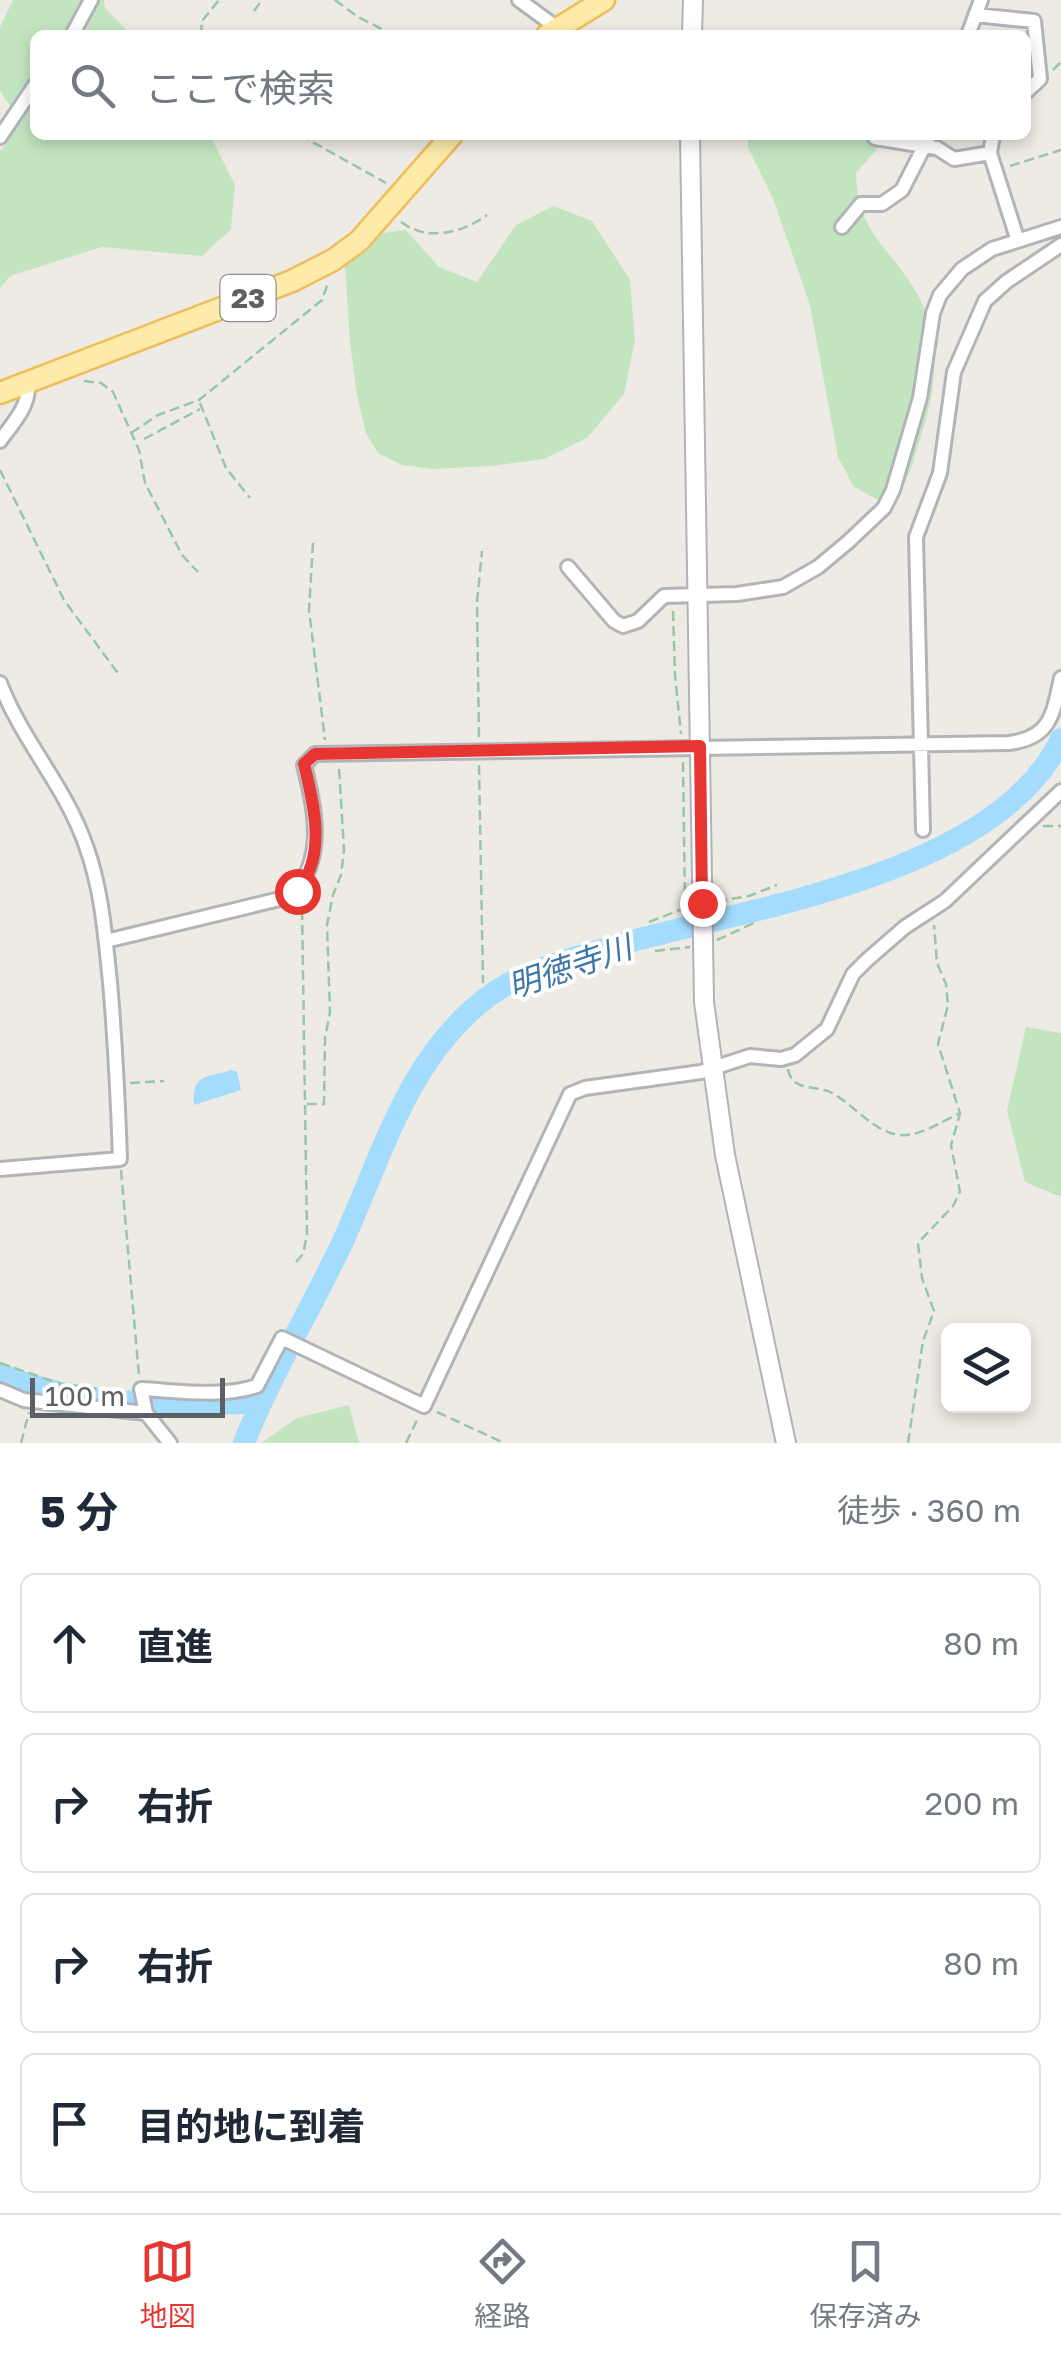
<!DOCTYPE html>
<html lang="ja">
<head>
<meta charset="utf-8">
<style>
	body { margin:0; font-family:"Golos Text","Noto Sans JP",sans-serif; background:#f6f6f7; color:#1f2937 }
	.controls { position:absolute; right:30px; bottom:30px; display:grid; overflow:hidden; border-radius:15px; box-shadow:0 5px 15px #0003 }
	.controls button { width:90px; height:90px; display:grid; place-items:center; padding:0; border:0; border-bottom:2px solid #e0e1e3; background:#fff; color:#1f2937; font:50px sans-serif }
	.scale { position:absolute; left:30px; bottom:25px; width:195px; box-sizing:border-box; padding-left:10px; border:5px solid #5c6064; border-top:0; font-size:28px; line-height:35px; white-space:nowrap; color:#5c6064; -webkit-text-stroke:8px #fff; paint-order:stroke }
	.stop { position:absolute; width:30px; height:30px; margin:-22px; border:8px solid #e73531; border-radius:50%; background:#fff }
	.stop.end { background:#e73531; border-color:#fff; box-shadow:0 2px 10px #0008 }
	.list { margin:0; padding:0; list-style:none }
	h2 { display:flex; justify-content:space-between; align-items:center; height:130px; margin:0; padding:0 40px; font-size:42px }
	h2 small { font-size:32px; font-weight:400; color:#747a83 }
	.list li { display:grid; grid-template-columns:65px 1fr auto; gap:30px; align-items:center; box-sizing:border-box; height:140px; margin:0 20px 20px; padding:0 20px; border:2px solid #e0e1e3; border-radius:15px }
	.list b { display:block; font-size:38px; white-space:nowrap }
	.list em { font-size:32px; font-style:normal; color:#747a83 }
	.icon { flex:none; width:55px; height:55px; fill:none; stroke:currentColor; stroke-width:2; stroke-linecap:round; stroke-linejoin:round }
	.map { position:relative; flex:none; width:1061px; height:1443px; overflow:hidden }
	.search { position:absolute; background:#fff; box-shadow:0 5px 15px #0003; left:30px; right:30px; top:30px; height:110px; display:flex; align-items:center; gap:25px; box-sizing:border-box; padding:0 35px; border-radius:15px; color:#747a83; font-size:38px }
	.sheet { height:770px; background:#fff }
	nav { display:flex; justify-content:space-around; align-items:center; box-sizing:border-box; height:140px; border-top:2px solid #e0e1e3; background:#fff; font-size:28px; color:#747a83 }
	nav a { display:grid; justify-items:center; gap:5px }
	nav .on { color:#e73531 }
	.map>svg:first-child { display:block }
	.green { fill:#c2e5c0 }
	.water { fill:#a4dcfe }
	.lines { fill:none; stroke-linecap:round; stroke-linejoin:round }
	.river { stroke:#a4dcfe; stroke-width:22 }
	.street-casing { stroke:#b1b5b9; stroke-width:18 }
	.secondary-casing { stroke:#b0b4b9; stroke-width:22 }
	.primary-casing { stroke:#efbe5b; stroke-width:25 }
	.path { stroke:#99c6a4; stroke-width:2.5; stroke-dasharray:10 5; stroke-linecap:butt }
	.street { stroke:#fff; stroke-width:12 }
	.secondary { stroke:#fff; stroke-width:18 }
	.primary { stroke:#feeba9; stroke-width:20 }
	.route { stroke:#e73531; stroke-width:12 }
	.labels { text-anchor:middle; stroke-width:8; stroke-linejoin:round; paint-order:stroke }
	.shield { fill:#fff; stroke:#8d9092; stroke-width:2.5 }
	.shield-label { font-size:28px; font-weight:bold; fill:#5c6064 }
	.water-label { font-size:32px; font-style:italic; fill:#3e77a7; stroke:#fff }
</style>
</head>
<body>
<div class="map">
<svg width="1061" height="1443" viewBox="0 0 1061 1443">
	<rect width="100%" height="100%" fill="#eeebe4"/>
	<path class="green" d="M 13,0 L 104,0 L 105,8 L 131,35 L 35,35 L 35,135 L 210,135 L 235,185 L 231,229 L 202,256 L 102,247 L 10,276 L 0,288 L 0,151 L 12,135 L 15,114 L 0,91 L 0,27 Z
		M 748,135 L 884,135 L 877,149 L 856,173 C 858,228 879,238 908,279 C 943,329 939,383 920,439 C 912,464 908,489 886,504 L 854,487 L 838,457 L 810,305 L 774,201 L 748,147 Z
		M 553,206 L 592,221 L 630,280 L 635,340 L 624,394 L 587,438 L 544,459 L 490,466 L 433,469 L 402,465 L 378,453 L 366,433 L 357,395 L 350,343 L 345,262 L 375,234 L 406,230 L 439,267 L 477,282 L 516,225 Z
		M 1026,1027 L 1061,1033 L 1061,1197 L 1025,1182 L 1007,1110 Z
		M 349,1405 L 359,1443 L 261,1443 L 297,1418 Z"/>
	<path class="water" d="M 231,1070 L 237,1072 L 241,1090 L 194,1105 C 191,1072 209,1078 231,1070 Z"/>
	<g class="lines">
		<path class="river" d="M 0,1374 C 65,1401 131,1404 199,1403 C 221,1403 240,1405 261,1400
			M 244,1443 C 272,1372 312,1308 344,1239 C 383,1153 409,1055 489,996 C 523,971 567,960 607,948 C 739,909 996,877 1061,739"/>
		<defs>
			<path id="street" d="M 519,0 L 556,27
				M 975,15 L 1034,21 L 1040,79 L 1026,92
				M 72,35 L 91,0
				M 968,35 L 981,0
				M 993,135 L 990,153 L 1017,238
				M 0,137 L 35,85
				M 875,138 L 937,148 L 954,159 L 990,153
				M 842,227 L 861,204 L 882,204 L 902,190 L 930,135
				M 0,441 C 12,424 32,404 27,382
				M 568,567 L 614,621 L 623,626 L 638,621 L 664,596 L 737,594 L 783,587 L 818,567 L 848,542 L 884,508 L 893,490 L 920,398 L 933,313 L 940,295 L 962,269 L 992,249 L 1061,227
				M 0,683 C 22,741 66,787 86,846 C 102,890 105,936 110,982 C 115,1041 118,1100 120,1159 L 0,1169
				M 923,830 L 916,537 L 940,473 L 954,372 L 985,301 L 1006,282 L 1061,245
				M 106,941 L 292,896 C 326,858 315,810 304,765 L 315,754 L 1009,743 C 1051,738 1053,714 1061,678
				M 0,1390 L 24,1400 L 146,1413
				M 170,1443 L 146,1413 L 141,1389 C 179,1391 221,1398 257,1386 L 282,1338 L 424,1406 L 570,1094 L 585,1088 L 701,1072 L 750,1056 L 781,1059 L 795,1055 L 827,1029 L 853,974 L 867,960 L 905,927 L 945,901 L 1061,791"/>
			<path id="secondary" d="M 692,35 L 693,0
				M 690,135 L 704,1002 L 725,1155 L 786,1443"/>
			<path id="primary" d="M 547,35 L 604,0
				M 0,393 L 292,281 L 333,260 L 359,241 L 452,135"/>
		</defs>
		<use href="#street" class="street-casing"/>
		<use href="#secondary" class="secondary-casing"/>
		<use href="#primary" class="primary-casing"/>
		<path class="path" d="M 335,0 L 358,17 L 394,35
			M 254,11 L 262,0
			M 201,35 L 202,21 L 219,0
			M 1053,70 L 1061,62
			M 300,135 L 386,183
			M 1010,166 L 1061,150
			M 401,222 C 428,242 462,233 487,215
			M 84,381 L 101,383 L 113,392 L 139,450 L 145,483 L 182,555 L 198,572
			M 200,403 L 226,468 L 250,498
			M 131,433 L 158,415 L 199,400 L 322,300 L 328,283
			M 144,439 L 200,409
			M 0,470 L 64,600 L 120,676
			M 313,543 L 309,610 L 325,740
			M 673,611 L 675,675 L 681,734
			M 479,737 L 477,602 L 482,551
			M 683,762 L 685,908
			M 479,765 L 483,983
			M 1043,826 L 1061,826
			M 717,901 L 749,896 L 777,885
			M 649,922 L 685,908
			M 717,940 L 756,922
			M 655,951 L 690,947
			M 788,1069 C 792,1093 816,1084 832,1093 C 854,1105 875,1133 900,1135 C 919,1137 943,1121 960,1113 L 938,1044 L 948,1005 L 946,984 L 937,963 L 934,925
			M 130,1083 L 164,1081
			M 307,1104 L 324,1104 L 325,1038 L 330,1012 L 327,925 L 333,895 L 341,875 L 344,850 L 339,768
			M 121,1170 L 139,1376
			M 296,1262 L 303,1254 L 307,1235 L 302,906
			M 0,1363 L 61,1384 L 125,1392
			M 437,1412 L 504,1443
			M 21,1443 L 29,1412
			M 406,1443 L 418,1418
			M 908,1443 L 923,1341 L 934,1311 L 922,1278 L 918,1243 L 953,1206 L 960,1192 L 951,1145 L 960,1114"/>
		<use href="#street" class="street"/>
		<use href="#secondary" class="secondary"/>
		<use href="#primary" class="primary"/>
	</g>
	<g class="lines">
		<path class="route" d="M 297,891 C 327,856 314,805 304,764 L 315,754 L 700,746 L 702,903"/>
	</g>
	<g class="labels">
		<rect class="shield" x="220.5" y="275" width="55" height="46" rx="8"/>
		<g class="shield-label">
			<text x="248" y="308">23</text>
		</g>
		<g class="water-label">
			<text transform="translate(570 967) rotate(-19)" y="11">明徳寺川</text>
		</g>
	</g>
</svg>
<div class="controls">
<button><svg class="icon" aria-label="layers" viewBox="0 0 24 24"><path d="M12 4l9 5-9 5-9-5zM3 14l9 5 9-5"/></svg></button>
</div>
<div class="scale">100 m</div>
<div class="stop" style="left:297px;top:891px"></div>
<div class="stop end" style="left:702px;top:903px"></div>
<div class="search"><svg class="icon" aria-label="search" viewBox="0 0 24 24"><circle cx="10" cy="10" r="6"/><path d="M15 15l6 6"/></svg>ここで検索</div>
</div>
<section class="sheet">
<h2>5 分<small>徒歩 · 360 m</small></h2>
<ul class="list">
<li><svg class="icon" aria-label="ahead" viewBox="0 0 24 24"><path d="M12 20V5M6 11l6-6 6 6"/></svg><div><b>直進</b></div><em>80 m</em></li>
<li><svg class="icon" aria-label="right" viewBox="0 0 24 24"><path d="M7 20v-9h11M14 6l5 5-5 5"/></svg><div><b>右折</b></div><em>200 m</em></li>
<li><svg class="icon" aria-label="right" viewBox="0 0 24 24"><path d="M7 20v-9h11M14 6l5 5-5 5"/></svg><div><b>右折</b></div><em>80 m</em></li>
<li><svg class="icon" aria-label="arrive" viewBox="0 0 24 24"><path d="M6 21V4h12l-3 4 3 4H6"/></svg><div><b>目的地に到着</b></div></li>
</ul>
</section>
<nav>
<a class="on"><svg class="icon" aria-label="map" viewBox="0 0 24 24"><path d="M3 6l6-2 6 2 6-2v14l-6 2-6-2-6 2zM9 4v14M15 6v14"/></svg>地図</a>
<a><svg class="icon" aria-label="directions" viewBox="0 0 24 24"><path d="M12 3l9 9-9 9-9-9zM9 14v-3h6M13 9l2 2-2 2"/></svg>経路</a>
<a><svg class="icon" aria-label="saved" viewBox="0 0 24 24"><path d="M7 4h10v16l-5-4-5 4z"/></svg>保存済み</a>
</nav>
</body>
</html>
